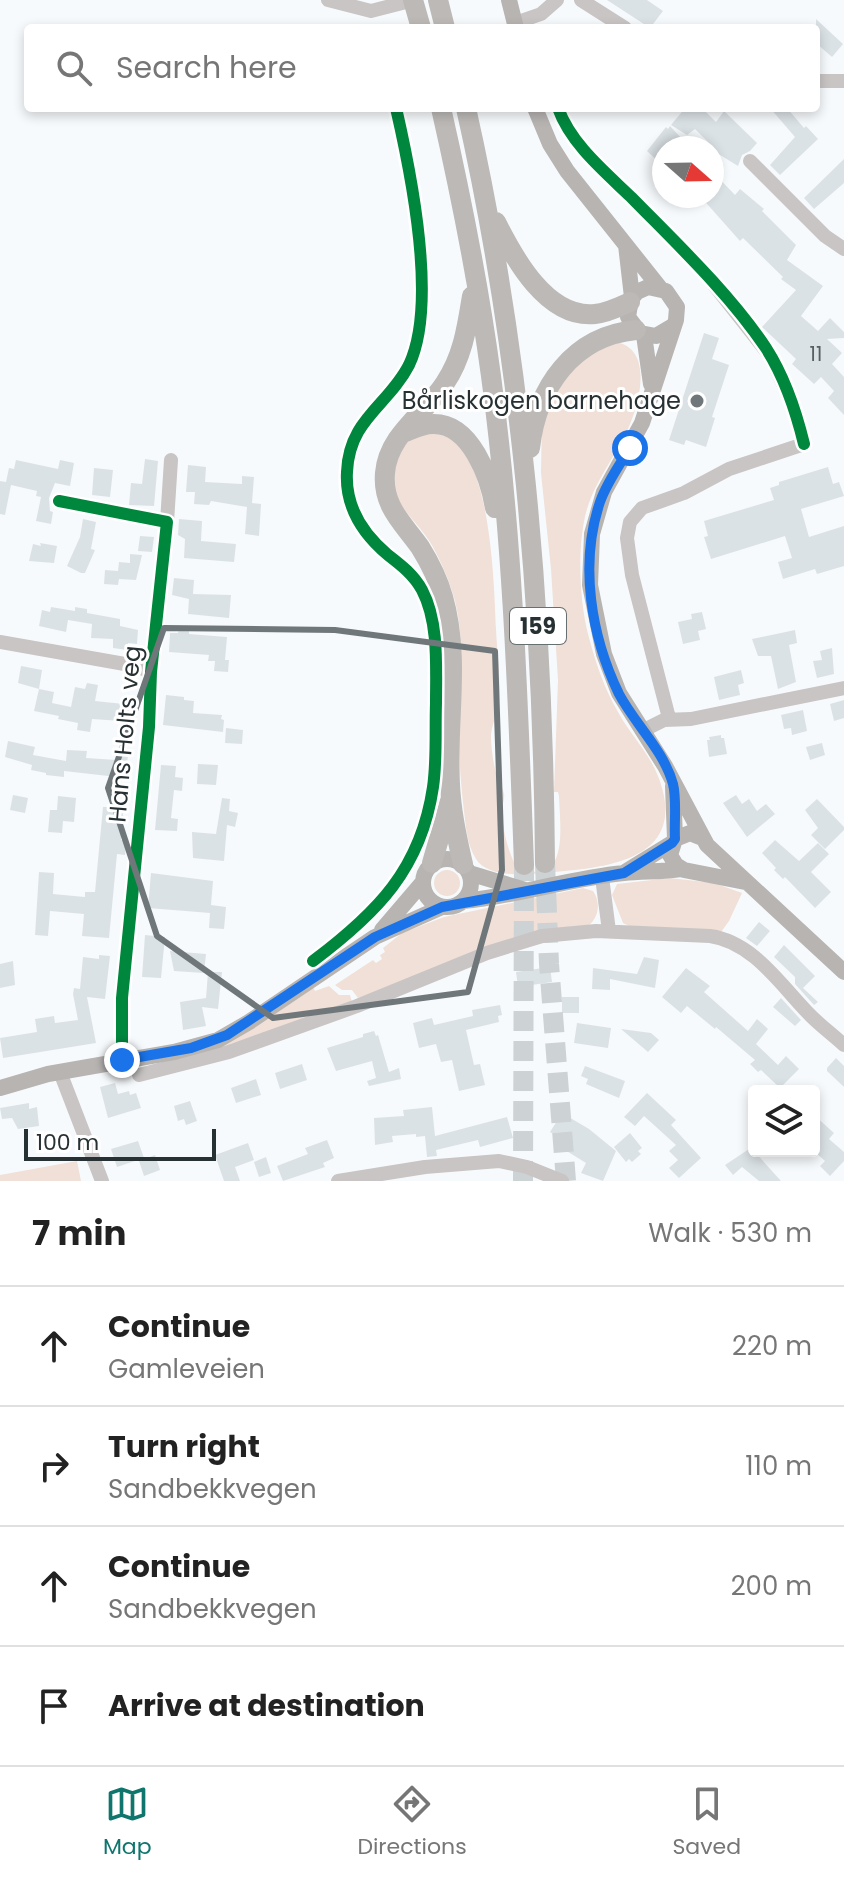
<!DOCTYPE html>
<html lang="en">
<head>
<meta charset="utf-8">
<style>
	body { margin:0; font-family:Poppins,sans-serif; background:#f6f6f6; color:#222 }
	.controls { position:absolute; right:24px; bottom:24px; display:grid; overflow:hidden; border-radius:8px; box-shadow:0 4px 12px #0003 }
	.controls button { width:72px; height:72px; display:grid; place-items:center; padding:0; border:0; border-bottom:2px solid #e0e0e0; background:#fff; color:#222; font:40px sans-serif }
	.compass { position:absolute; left:652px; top:136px; width:72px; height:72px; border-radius:50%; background:#fff; box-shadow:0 4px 12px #0003; rotate:110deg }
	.scale { position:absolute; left:24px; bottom:20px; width:192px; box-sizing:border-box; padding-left:8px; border:4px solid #273134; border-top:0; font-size:22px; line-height:28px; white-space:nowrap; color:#273134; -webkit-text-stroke:6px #fff; paint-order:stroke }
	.stop { position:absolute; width:24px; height:24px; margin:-18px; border:6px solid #1a73e8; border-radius:50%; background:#fff }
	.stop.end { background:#1a73e8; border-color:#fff; box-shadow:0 2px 8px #0008 }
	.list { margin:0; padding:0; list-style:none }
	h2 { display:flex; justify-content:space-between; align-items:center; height:104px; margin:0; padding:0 32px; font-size:34px }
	h2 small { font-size:26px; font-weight:400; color:#767676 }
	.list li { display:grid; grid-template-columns:52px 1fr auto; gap:24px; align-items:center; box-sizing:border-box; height:120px; padding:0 32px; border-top:2px solid #e0e0e0 }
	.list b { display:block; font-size:30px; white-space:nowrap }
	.list p { margin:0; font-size:26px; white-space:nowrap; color:#767676 }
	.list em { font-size:26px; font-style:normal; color:#767676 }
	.icon { flex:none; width:44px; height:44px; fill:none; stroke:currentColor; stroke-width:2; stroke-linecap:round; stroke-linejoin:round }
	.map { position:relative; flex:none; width:844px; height:1181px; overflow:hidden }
	.search { position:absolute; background:#fff; box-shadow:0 4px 12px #0003; left:24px; right:24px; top:24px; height:88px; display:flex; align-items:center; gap:20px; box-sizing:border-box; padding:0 28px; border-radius:8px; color:#767676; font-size:30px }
	.sheet { height:584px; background:#fff }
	nav { display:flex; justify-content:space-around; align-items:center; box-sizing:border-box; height:112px; border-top:2px solid #e0e0e0; background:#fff; font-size:22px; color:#767676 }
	nav a { display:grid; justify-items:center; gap:4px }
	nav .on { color:#0f766e }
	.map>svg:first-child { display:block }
	.green { fill:#f0e0d7 }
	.building { fill:#dbe2e5 }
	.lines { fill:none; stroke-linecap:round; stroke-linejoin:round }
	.highway-tunnel { stroke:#cdd2d4; stroke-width:20; stroke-dasharray:20 10; stroke-linecap:butt }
	.minor { stroke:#c8c5c4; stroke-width:14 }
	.major { stroke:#b7b4b2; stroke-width:16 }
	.highway { stroke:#bcb9b7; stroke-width:20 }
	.cycleway-casing { stroke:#fff; stroke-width:17 }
	.cycleway { stroke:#00873e; stroke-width:12 }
	.route { stroke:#1a73e8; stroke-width:10 }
	.marked { fill:none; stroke:#70777a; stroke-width:6; stroke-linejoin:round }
	.poi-dot { fill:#70777a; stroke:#fff; stroke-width:3 }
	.labels { text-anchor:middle; stroke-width:6; stroke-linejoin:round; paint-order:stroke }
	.number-label { font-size:20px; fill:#565f62 }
	.shield { fill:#fff; stroke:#686f71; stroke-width:2 }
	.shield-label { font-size:22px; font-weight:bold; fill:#273134 }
	.poi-label { font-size:24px; fill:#273134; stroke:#fff; text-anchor:end }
	.street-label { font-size:24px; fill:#273134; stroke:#fff }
</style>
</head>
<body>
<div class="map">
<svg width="844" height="1181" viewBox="0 0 844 1181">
	<rect width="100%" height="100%" fill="#f7fafc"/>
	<path class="green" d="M 615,342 C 650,347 642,393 632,419 C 621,450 597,476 587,509 C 577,543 579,599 588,634 C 595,661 604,688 618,712 C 630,734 649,753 658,776 C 689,856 616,867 555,872 C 533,874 489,880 476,859 C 467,845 466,827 464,811 C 461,786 459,761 459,735 C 459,690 466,646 455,601 C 450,582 442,564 433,547 C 416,516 382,502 398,459 C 402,448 408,439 419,435 C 492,406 494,589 496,629 C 497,653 501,680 499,704 C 497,715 491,726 491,737 C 491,749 494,766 497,778 C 499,783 503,788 504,794 C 505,799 502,805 502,810 C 502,829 508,850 516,867 C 570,889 560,829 559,796 L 558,792 L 554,792 L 558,680 L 551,569 L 541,473 L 542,417 L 567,368 Z
		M434 883a13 13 0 1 1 26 0a13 13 0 1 1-26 0Z
		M 670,878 L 714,883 L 742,893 L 729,921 L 721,932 L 633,928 L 623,923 L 612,895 L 617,884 Z
		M 583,888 L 593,891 C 601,902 599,918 588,926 L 358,998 L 352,990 L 342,990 L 335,985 L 373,960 L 376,963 L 382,959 L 380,955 L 385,952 L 383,948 L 402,933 L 444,917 Z
		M 329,986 L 339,995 L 350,995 L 352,1002 L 220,1053 L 162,1063 L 313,987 L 315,991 Z
		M 77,1161 L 81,1181 L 0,1181 L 0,1175 Z"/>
	<path class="building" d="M 607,0 L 647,0 L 663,11 L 650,28 Z
		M 816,19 L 843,44 L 832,57 L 816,43 Z
		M 685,108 L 702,108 L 716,122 L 724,111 L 757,143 L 750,151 L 742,155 L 738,166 L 712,150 L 712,146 L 695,129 L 687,135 L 671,125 Z
		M 770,108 L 787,108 L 804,128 L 806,126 L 818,139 L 780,175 L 770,165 L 795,137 Z
		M 670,126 L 683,140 L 675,148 L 664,148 L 664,167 L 647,151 L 666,127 L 668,129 Z
		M 844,159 L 844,183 L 814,209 L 804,198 Z
		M 712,171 L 735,195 L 740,189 L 764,209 L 762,211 L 796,245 L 787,260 L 823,286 L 801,316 L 818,331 L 830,318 L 844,332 L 844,338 L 827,339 L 842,353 L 832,364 L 844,377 L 844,415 L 828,398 L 834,391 L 821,377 L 814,384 L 792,364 L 796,359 L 762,327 L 796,290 L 781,279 L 783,277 L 743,238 L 740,241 L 700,196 L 712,196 Z
		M 704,333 L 719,338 L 712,359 L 729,365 L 712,417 L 715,418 L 706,447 L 686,440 L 684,445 L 669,440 Z
		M 145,459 L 158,461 L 154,506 L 129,505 L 131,483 L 142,484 Z
		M 16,460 L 58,469 L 60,460 L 74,463 L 70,486 L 55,483 L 49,498 L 50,511 L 53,512 L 51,524 L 36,521 L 41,497 L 36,496 L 37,491 L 11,485 L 5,515 L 0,514 L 0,481 L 6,482 L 9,468 L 14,469 Z
		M 188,465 L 206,467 L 205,482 L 242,484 L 242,476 L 254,477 L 252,503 L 261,504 L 259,536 L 245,534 L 247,507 L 211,501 L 209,505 L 194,504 L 195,492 L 186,492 Z
		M 828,467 L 833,484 L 839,482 L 844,496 L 801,509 L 809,537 L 844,526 L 844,566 L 817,574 L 815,569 L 783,579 L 778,562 L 792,558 L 785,536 L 711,559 L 704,537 L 708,536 L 704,521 L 774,500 L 770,488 L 779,485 L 779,482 Z
		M 94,468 L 113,470 L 110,497 L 92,495 Z
		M 83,519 L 96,522 L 91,549 L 95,550 L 85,573 L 81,573 L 67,566 L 80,537 Z
		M 179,519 L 202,521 L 201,541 L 236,544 L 234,562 L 184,558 L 185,539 L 178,535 Z
		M 140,536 L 154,537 L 152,552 L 138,551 Z
		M 40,543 L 57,546 L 54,563 L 29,561 L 33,544 L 41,546 Z
		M 130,554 L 142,555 L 136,580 L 119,579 L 118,585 L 104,584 L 105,570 L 118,571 L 119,562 L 130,563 Z
		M 174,578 L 194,580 L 193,594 L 231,595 L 229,618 L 188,614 L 189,599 L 172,595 Z
		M 51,607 L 75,611 L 75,607 L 87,609 L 87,613 L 120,619 L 120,626 L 138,630 L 137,644 L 128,643 L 127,650 L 113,648 L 113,639 L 91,638 L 92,624 L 68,620 L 66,632 L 39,626 L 42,610 L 50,612 Z
		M 702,612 L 706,629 L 698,631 L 700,640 L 683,644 L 678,622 L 692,619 L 691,614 Z
		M 179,629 L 189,630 L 189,634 L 227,637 L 225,660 L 229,660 L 228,672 L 214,671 L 215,661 L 208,661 L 209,655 L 169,652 L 170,633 L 178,633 Z
		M 795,630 L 797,643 L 789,645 L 796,682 L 778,689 L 771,656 L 758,656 L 752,639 Z
		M 832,648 L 834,674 L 817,678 L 813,661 L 822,660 L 820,651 Z
		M 21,666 L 42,670 L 39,689 L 18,683 Z
		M 741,670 L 744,683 L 738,685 L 740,695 L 719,700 L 714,677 Z
		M 87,683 L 98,685 L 95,701 L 133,705 L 130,740 L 119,738 L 121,721 L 92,719 L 90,732 L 77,730 L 78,723 L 58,719 L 59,716 L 34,711 L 39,689 L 54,692 L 52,703 L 71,707 L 75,687 L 85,689 Z
		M 166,695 L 184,697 L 184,700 L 194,701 L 193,713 L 222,715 L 221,719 L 224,720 L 223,732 L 163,725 Z
		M 844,700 L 844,718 L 834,721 L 830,704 Z
		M 803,710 L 807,731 L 792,735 L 791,728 L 784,729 L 781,715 Z
		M 226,728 L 243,730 L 242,744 L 225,743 Z
		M 721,735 L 721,738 L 724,738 L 727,754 L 709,757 L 707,740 L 710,740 L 709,737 Z
		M 8,741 L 35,747 L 33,755 L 66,761 L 67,750 L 87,751 L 86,758 L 117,760 L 118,753 L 128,754 L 126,778 L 64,771 L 64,777 L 46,775 L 46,773 L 31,770 L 32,765 L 5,757 Z
		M 822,743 L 825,755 L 810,760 L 806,747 Z
		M 198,764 L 218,765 L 216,785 L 197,784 Z
		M 161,765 L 176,766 L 175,777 L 183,778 L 182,791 L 174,790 L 171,818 L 178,819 L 177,831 L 155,830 Z
		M 13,795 L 28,798 L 25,813 L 10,810 Z
		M 736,795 L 742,804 L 749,799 L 757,811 L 766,804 L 775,814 L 747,837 L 723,803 Z
		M 58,796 L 76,798 L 74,822 L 63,821 L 62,833 L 48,832 L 50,810 L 57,810 Z
		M 222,798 L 230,799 L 229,811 L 238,813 L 235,827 L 227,825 L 224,861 L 193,858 L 192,832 L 216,834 Z
		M 817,799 L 844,827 L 844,830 L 825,849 L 811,835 L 818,828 L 805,810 Z
		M 103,807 L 113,807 L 113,812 L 123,813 L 121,840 L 127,840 L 125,855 L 117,854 L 109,938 L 82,936 L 84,914 L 50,911 L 48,936 L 35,935 L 39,872 L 54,873 L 53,894 L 85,897 L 85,892 L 95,892 Z
		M 775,840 L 799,861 L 818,843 L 829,854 L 811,872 L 831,892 L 815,908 L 785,877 L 783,879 L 774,870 L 776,868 L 762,853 Z
		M 151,873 L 213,881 L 211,905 L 226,907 L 224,929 L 209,928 L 210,913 L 148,908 Z
		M 759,922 L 770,931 L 757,946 L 746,938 Z
		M 145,935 L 165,937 L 161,978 L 142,977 Z
		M 784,945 L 815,976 L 803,988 L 818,1002 L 814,1005 L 795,984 L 795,977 L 774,957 Z
		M 170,951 L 206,954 L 204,973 L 174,971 Z
		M 99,955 L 110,956 L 105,999 L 87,997 L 96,1043 L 3,1058 L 0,1038 L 37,1032 L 35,1019 L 54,1016 L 55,1023 L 78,1020 L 73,994 L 74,988 L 80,989 L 83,957 L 99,959 Z
		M 644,957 L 659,960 L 655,988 L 610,979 L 610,990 L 592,989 L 593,968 L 637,974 Z
		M 13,961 L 15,985 L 0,988 L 0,964 Z
		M 550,967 L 552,982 L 518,987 L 516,972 Z
		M 686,968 L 710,986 L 704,992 L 748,1031 L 757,1019 L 768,1029 L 756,1044 L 778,1065 L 786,1056 L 799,1069 L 780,1088 L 761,1070 L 758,1072 L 750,1064 L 755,1060 L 716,1027 L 715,1029 L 687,1006 L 681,1013 L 662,997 Z
		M 208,972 L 222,972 L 218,1009 L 202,1007 L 206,1026 L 183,1030 L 180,1002 L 206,998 Z
		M 562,997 L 579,997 L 579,1013 L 562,1013 Z
		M 781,998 L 801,1020 L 795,1026 L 773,1007 Z
		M 500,1005 L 502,1015 L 498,1016 L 499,1022 L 466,1030 L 474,1065 L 480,1064 L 485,1085 L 459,1091 L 452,1060 L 441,1062 L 436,1044 L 419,1048 L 413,1023 L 432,1018 L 434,1025 L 473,1016 L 472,1010 Z
		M 577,1023 L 611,1028 L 608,1048 L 574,1043 Z
		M 621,1029 L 651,1033 L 659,1040 L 648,1052 Z
		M 374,1031 L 376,1036 L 378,1035 L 389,1072 L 399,1068 L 401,1079 L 369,1086 L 367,1081 L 376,1078 L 372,1061 L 336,1071 L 327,1048 L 363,1037 L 363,1034 Z
		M 836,1058 L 844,1066 L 844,1087 L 827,1071 L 827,1068 Z
		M 302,1064 L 307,1080 L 280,1089 L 275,1073 Z
		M 585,1066 L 625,1081 L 619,1098 L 586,1084 L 588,1079 L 581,1076 Z
		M 256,1079 L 261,1095 L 236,1103 L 231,1088 Z
		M 115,1083 L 118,1094 L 129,1091 L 130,1095 L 136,1093 L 141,1108 L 108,1118 L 100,1087 Z
		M 647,1093 L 676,1120 L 671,1125 L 701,1158 L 679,1178 L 669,1168 L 678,1160 L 669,1151 L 676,1145 L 644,1116 L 635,1126 L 624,1117 Z
		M 190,1101 L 197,1121 L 186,1125 L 184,1119 L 178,1121 L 174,1106 Z
		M 29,1103 L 29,1109 L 37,1107 L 39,1126 L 18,1129 L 12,1118 L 2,1119 L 0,1108 Z
		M 432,1107 L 435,1136 L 507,1117 L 513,1138 L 480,1147 L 478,1140 L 436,1150 L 437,1156 L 427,1157 L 425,1136 L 416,1137 L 416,1134 L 392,1136 L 393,1142 L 375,1145 L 374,1118 L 404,1116 L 403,1110 Z
		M 562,1113 L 589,1129 L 616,1151 L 603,1181 L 581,1173 L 586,1163 L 565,1150 L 569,1144 L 550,1132 Z
		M 814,1115 L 834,1133 L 829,1139 L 844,1152 L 844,1161 L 830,1176 L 820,1166 L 825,1161 L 814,1151 Z
		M 630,1133 L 642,1148 L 638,1151 L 641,1154 L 632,1162 L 629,1159 L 626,1162 L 614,1147 Z
		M 327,1140 L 334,1158 L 323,1163 L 325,1167 L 283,1181 L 277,1166 L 308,1154 L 305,1148 Z
		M 138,1141 L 144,1158 L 117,1167 L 111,1149 Z
		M 248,1143 L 254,1160 L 235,1167 L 240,1181 L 224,1181 L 215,1155 Z
		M 752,1147 L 754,1151 L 781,1181 L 759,1181 L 742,1167 L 733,1175 L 725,1165 Z
		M 155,1155 L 160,1170 L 144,1176 L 139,1161 Z
		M 266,1157 L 271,1173 L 259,1177 L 254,1162 Z"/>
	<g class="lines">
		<path class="highway-tunnel" d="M 545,863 L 549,964 L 566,1181
			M 523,1181 L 524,865"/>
		<path class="minor" d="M 328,0 L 371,11 L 414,0
			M 581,0 L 625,28
			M 515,23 L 541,14 L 557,0
			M 816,81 L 844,81
			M 750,161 L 825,236 L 844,249
			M 59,501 L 167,522 L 151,672 L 149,727 L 122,998 L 122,1060
			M 167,522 L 171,460
			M 0,642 L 136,666 L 151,672
			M 669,718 L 632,575 L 627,538 L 630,522 L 642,508 L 684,493 L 729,469 L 804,444 L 790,399 L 771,357 L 714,285
			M 642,731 L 664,720 L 691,719 L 844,688
			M 602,877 L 609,931
			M 60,1072 L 102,1181
			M 139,1075 L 229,1052 L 357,1006 L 487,953 L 542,936 L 596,931 L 710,936 C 754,942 782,987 811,1016 C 821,1026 833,1035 844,1045
			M 338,1181 L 425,1167 L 499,1161 L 527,1167 L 562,1181"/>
		<path class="major" d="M 509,0 L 516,28
			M 535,108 L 550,144 L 567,171 L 660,288
			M 626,245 L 632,297
			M 673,326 L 656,336 L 640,333 L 628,317 L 631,299 L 637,292 L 648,287 L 666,291 L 677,307 L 676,320 L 642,423 L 604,492 L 592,534 L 590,585 L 604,654 L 619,693 L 665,766 L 707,845 L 844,972
			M 644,335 L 651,384
			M 673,786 L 675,839
			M 700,837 L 690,833 L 675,839 L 670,855 L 676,865 L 684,870 L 745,882
			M423 883a24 24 0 1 1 48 0a24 24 0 1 1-48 0Z
			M 625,872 L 672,843
			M 469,873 L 525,890
			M 463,901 C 518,896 570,878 624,873 C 643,871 662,872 681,869
			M 382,930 L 423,882
			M 0,1088 L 48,1074 L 174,1052 L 218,1040 L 249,1022 L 375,937 L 442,907"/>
		<path class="highway" d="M 413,0 L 421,28
			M 438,0 L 445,28
			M 441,108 C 461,196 479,286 491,376 C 513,538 518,702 524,865
			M 466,108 C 522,357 543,609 545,863
			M 496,222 C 514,258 547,319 595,314 C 607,313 619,307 630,302
			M 403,433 C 413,429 422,424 433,424 C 471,423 490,478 495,508
			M 530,448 C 537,387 573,336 636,330
			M 432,863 L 450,801
			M 463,864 C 458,843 453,820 451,798 C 444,731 462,663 443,597 C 438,579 430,563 420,547 C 403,523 382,506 385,473 C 388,434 426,413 445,383 C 463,356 467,327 472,296"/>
		<defs>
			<path id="cycleway" d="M 558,108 C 571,144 604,171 631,197 C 677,244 729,293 766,348 C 784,376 796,411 804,444
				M 59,501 L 167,522 L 151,672 L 149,727 L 122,998 L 122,1060
				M 313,961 C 377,913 421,869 433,787 C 437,760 435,731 436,703 C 436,667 439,622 422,590 C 414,575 401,565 388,555 C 363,534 345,506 347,472 C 349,419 388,406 409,365 C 438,304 411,173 396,108"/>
		</defs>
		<use href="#cycleway" class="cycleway-casing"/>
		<use href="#cycleway" class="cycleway"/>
	</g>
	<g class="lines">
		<path class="route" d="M 122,1060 L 191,1048 L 227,1035 L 375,937 L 442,907 L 624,873 L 672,843 L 675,839 C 674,822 677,800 673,784 C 664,751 635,724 619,694 C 591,636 579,564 600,502 C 607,482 619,466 630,448"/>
	</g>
	<path class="marked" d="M 164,628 L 335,630 L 495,651 L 502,870 L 468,992 L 273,1018 L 157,936 L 108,788 Z"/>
	<circle class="poi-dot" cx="697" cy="401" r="8"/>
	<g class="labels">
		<g class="number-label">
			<text x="816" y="361">11</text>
		</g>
		<rect class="shield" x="510" y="608" width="56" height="36" rx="6"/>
		<g class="shield-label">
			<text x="538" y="634">159</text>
		</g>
		<g class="poi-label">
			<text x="681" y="409">Bårliskogen barnehage</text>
		</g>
		<g class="street-label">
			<text transform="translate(125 734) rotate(-85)" y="8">Hans Holts veg</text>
		</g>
	</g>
</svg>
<div class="controls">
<button><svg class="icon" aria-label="layers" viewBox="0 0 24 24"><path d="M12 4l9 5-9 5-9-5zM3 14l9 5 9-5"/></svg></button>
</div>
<svg class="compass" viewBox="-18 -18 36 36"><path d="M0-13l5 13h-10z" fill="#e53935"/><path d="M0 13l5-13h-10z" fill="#767676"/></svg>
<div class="scale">100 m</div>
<div class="stop" style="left:630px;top:448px"></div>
<div class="stop end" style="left:122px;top:1060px"></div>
<div class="search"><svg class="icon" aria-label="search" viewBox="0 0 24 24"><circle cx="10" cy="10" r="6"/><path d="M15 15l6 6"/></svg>Search here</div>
</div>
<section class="sheet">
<h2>7 min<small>Walk · 530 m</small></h2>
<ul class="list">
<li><svg class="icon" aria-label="ahead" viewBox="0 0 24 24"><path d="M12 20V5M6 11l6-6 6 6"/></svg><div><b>Continue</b><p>Gamleveien</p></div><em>220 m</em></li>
<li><svg class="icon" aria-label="right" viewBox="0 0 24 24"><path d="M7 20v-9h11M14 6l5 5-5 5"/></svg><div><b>Turn right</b><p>Sandbekkvegen</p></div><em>110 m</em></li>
<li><svg class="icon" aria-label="ahead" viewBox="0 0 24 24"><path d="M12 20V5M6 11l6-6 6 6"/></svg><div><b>Continue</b><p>Sandbekkvegen</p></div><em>200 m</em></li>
<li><svg class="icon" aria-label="arrive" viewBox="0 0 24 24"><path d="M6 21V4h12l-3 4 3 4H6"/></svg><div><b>Arrive at destination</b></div></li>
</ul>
</section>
<nav>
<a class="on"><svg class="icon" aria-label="map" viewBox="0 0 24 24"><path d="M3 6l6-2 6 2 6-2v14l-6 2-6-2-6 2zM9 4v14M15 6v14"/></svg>Map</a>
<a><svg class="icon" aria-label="directions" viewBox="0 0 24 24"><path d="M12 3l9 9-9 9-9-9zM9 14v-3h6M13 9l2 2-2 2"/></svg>Directions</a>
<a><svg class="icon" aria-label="saved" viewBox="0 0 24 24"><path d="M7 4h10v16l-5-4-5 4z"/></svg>Saved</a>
</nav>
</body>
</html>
